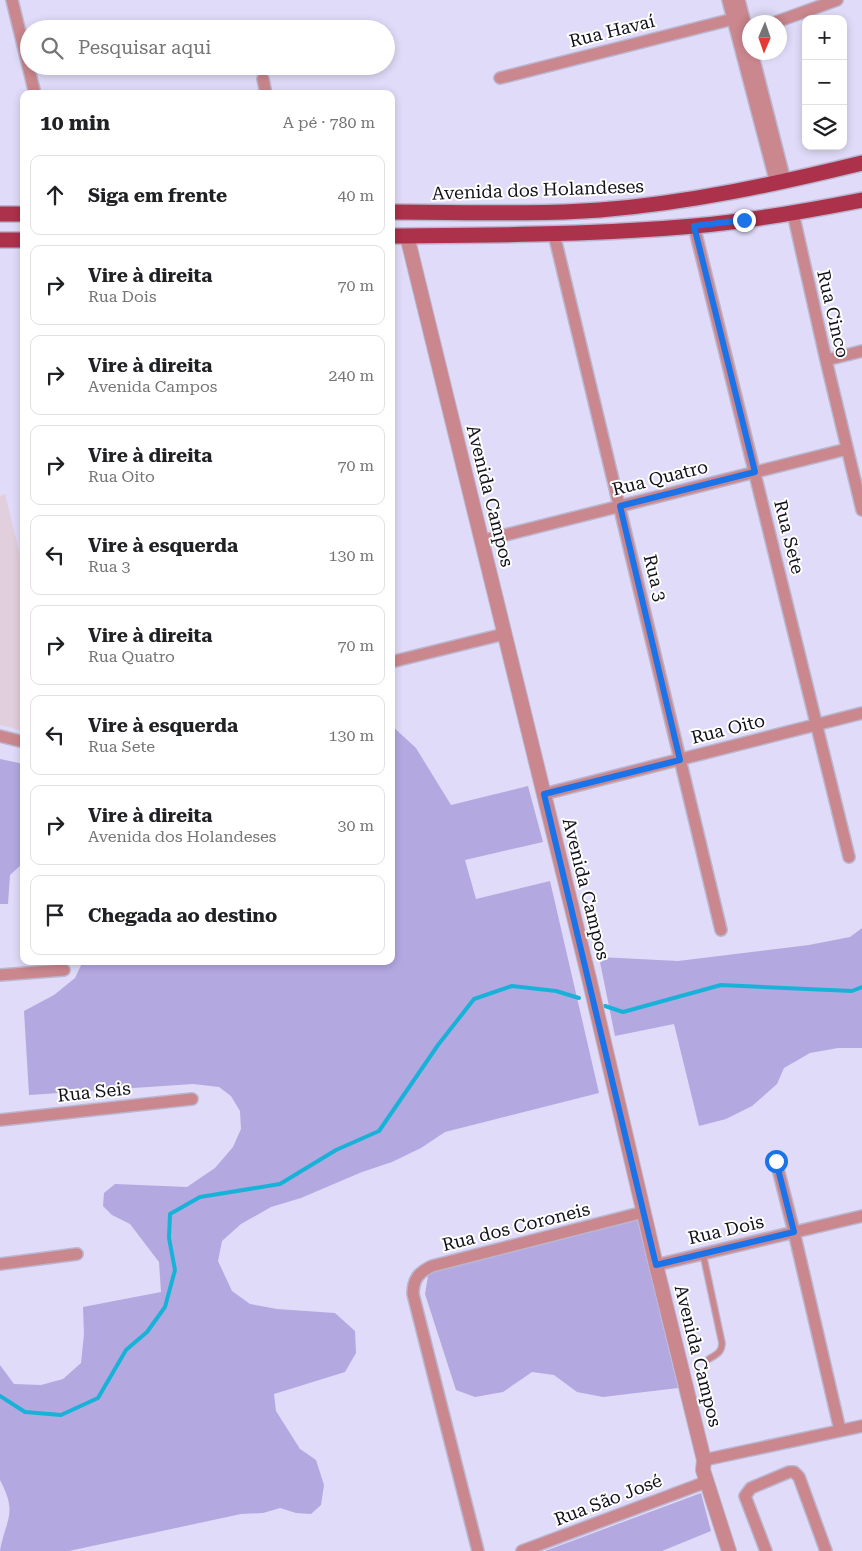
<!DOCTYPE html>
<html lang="pt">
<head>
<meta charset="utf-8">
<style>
	body { margin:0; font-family:"Roboto Serif",serif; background:#f2f2f2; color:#202124 }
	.controls { position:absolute; right:15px; top:15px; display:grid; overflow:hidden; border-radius:10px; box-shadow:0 2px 8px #0003 }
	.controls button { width:45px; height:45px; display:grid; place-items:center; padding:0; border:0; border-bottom:1px solid #e0e0e0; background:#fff; color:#202124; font:25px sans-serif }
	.compass { position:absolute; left:742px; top:15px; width:45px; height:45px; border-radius:50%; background:#fff; box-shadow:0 2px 8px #0003; rotate:182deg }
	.stop { position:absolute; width:15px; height:15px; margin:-11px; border:4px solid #1a73e8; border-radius:50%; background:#fff }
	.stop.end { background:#1a73e8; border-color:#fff; box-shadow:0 1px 5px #0008 }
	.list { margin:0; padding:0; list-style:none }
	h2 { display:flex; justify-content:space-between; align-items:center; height:65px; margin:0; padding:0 20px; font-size:21px }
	h2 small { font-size:16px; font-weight:400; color:#757577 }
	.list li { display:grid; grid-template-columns:32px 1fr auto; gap:15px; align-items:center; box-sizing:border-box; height:80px; margin:0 10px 10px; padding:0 10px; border:1px solid #e0e0e0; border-radius:10px }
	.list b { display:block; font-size:19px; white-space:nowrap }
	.list p { margin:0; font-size:16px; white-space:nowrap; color:#757577 }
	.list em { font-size:16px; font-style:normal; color:#757577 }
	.icon { flex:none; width:28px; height:28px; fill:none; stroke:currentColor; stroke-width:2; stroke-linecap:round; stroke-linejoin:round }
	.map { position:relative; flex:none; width:862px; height:1551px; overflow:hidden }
	.search { position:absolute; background:#fff; box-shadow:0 2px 8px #0003; left:20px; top:20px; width:375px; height:55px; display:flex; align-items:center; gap:12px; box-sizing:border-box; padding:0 18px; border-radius:28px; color:#757577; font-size:19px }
	.panel { position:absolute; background:#fff; box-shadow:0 2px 8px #0003; left:20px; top:90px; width:375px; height:875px; border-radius:10px }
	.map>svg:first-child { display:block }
	.education { fill:#e2cfde }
	.green { fill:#b4a8e1 }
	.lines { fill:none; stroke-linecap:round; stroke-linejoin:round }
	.stream { stroke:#18b2d8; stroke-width:4 }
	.service-casing { stroke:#bbb6d0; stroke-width:8 }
	.minor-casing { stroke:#bbb6d0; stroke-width:14 }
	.tertiary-casing { stroke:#bbb6d0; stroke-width:16 }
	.primary-casing { stroke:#bbb6d0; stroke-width:18 }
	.service { stroke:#ca878d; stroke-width:5.5 }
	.minor { stroke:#ca878d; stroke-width:11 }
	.tertiary { stroke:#ca878d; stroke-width:14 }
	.primary { stroke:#ac314a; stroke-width:15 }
	.route { stroke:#1a73e8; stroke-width:6 }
	.labels { text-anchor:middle; stroke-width:4; stroke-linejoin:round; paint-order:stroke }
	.street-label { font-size:18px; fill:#121019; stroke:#fff }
</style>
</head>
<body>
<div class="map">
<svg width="862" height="1551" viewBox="0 0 862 1551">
	<rect width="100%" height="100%" fill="#e0dbf8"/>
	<path class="education" d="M 5,494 L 24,571 L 24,731 L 0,725 L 0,496 Z"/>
	<path class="green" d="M 391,725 L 416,748 L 451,805 L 528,786 L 543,842 L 465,860 L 476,899 L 550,881 L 599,1093 L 445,1132 L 421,1148 L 392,1162 L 362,1172 L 301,1198 L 271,1207 L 241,1224 L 222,1241 L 218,1261 L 232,1291 L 250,1304 L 277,1309 L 335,1313 L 355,1331 L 356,1353 L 345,1372 L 274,1394 L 276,1411 L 300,1449 L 316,1460 L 324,1485 L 321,1505 L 311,1514 L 296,1513 L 280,1508 L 263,1513 L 241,1514 L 69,1551 L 0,1551 C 6,1518 18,1514 0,1480 L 0,1365 L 14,1384 L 41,1385 L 63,1379 L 81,1363 L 84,1334 L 83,1307 L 161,1292 L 159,1262 L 130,1224 L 112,1215 L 103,1206 L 104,1193 L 115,1184 L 187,1187 L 215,1168 L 233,1147 L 241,1129 L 240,1111 L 231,1096 L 219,1087 L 193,1084 L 29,1095 L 24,1011 L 54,995 L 75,978 L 83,961 L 391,961 Z
		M 0,759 L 24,764 L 24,865 L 21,865 L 10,875 L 8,904 L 0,904 Z
		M 862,928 L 862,1048 L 838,1048 L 810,1053 L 784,1068 L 777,1084 L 752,1106 L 726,1119 L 699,1126 L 674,1024 L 615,1036 L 599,957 L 678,961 L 809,945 L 850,937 Z
		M 637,1219 L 678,1388 L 603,1397 L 577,1392 L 554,1375 L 532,1372 L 503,1392 L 475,1397 L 456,1390 L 425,1294 L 428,1276 L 432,1270 Z
		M 701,1493 L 711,1531 L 662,1551 L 545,1551 Z"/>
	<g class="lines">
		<path class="stream" d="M 605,1006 L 623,1012 L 721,985 L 852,991 L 862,987
			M 0,1396 L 25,1412 L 61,1415 L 98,1398 L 126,1350 L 147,1332 L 165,1307 L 175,1270 L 169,1238 L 170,1214 L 200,1197 L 280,1184 L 336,1150 L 379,1131 L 438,1045 L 474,999 L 512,986 L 556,991 L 579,998"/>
		<defs>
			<path id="service" d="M 703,1254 L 722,1343 C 722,1352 717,1354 709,1359"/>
			<path id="minor" d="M 12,0 L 35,94
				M 728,0 L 776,183
				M 739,0 L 750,43
				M 776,22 L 837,0
				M 752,52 L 785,181
				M 500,78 L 733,19
				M 263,79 L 266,94
				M 793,213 L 826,360 L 862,510
				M 694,226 L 849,857
				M 554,234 L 721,930
				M 826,360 L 862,351
				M 481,541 L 847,449
				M 391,662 L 504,634
				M 0,736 L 24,742
				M 544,794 L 862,713
				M 0,975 L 64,970
				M 0,1120 L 192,1099
				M 776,1161 L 794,1232 L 840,1430
				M 0,1264 L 77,1254
				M 656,1265 L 862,1216
				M 704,1460 L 862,1426
				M 478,1551 L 413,1294 C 413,1279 419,1272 432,1266 L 644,1212
				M 522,1551 L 706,1482
				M 766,1551 L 745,1496 L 751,1488 L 789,1472 L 794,1472 L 799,1477 L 826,1551"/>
			<path id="tertiary" d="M 407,236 L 589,978 L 656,1265 L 704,1460 L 703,1470 L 729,1551"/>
			<path id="primary" d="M 391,212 C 461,212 531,215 600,210 C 689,203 776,184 862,163
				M 0,214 L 24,214
				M 391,236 C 492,235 593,235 694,226 C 751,221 806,211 862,200
				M 0,240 L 24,240"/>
		</defs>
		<use href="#service" class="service-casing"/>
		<use href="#minor" class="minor-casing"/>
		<use href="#tertiary" class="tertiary-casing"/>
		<use href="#primary" class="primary-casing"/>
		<use href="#service" class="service"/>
		<use href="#minor" class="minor"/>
		<use href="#tertiary" class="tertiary"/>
		<use href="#primary" class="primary"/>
	</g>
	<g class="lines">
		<path class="route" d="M 744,220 L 694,226 L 755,472 L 620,506 L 680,760 L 544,794 L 656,1265 L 794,1232 L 776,1161"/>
	</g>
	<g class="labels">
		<g class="street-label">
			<text transform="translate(612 31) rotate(-14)" y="6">Rua Havaí</text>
			<text transform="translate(538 190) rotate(-2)" y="6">Avenida dos Holandeses</text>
			<text transform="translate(833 314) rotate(77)" y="6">Rua Cinco</text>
			<text transform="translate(660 478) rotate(-14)" y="6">Rua Quatro</text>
			<text transform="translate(490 496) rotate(76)" y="6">Avenida Campos</text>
			<text transform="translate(789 537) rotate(76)" y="6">Rua Sete</text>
			<text transform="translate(655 578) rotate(76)" y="6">Rua 3</text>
			<text transform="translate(728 729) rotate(-14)" y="6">Rua Oito</text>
			<text transform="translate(586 889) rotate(76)" y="6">Avenida Campos</text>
			<text transform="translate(94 1092) rotate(-6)" y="6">Rua Seis</text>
			<text transform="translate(516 1227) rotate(-14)" y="6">Rua dos Coroneis</text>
			<text transform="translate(726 1230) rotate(-13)" y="6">Rua Dois</text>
			<text transform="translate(698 1356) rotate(76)" y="6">Avenida Campos</text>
			<text transform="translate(608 1500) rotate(-21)" y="6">Rua São José</text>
		</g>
	</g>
</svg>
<div class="controls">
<button>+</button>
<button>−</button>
<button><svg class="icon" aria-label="layers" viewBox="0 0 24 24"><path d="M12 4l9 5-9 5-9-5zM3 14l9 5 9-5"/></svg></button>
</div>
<svg class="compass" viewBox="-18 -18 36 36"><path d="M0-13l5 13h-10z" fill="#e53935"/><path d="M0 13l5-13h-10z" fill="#757577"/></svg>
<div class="stop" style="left:776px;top:1161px"></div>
<div class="stop end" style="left:744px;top:220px"></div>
<div class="search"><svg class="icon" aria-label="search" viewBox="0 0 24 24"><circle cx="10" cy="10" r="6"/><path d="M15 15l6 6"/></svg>Pesquisar aqui</div>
<section class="panel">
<h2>10 min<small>A pé · 780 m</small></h2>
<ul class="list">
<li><svg class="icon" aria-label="ahead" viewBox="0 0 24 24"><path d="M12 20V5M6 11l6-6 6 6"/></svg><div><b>Siga em frente</b></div><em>40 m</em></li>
<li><svg class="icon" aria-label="right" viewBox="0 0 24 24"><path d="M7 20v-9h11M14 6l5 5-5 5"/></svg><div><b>Vire à direita</b><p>Rua Dois</p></div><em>70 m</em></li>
<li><svg class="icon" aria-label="right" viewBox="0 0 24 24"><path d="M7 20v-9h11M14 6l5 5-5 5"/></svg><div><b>Vire à direita</b><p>Avenida Campos</p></div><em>240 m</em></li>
<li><svg class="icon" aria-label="right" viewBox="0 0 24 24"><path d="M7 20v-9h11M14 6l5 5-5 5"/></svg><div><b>Vire à direita</b><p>Rua Oito</p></div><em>70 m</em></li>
<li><svg class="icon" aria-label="left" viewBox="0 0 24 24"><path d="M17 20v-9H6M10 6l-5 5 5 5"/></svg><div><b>Vire à esquerda</b><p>Rua 3</p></div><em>130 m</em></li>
<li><svg class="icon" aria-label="right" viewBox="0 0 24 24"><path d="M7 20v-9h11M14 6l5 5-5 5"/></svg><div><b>Vire à direita</b><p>Rua Quatro</p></div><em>70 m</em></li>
<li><svg class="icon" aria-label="left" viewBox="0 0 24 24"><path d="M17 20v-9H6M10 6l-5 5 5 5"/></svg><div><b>Vire à esquerda</b><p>Rua Sete</p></div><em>130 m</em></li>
<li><svg class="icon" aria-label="right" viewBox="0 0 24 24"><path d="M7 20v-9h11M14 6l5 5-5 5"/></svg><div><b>Vire à direita</b><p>Avenida dos Holandeses</p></div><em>30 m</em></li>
<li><svg class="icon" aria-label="arrive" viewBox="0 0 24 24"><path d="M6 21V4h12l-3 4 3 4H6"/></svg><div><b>Chegada ao destino</b></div></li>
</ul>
</section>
</div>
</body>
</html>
